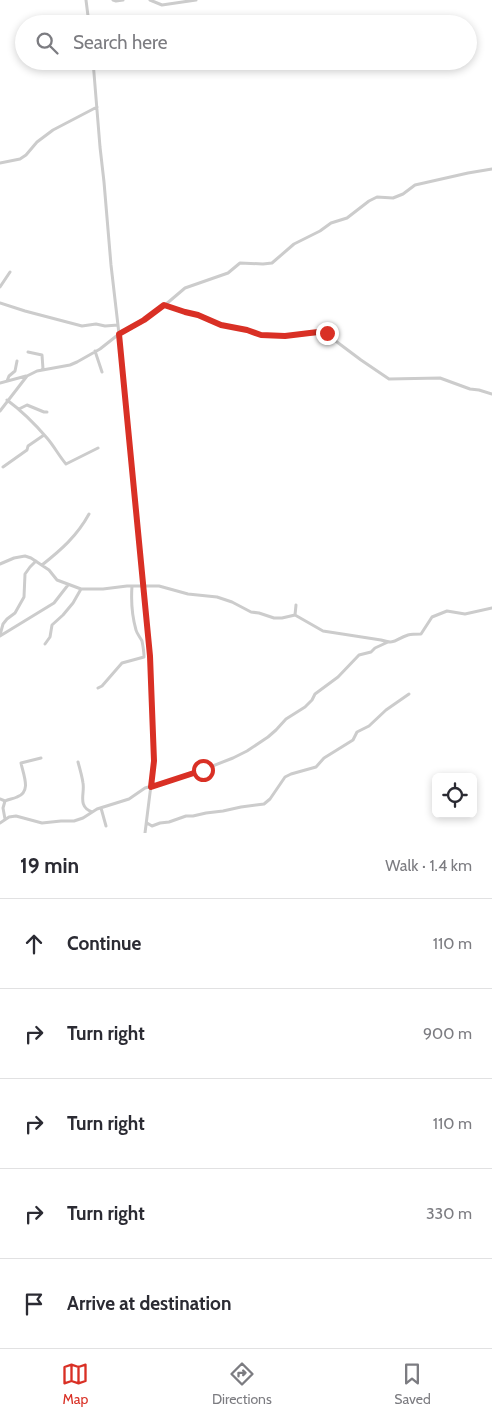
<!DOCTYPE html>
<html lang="en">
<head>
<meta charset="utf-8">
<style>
	body { margin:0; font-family:Cabin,sans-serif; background:#f2f2f3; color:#2b2b33 }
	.controls { position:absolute; right:15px; bottom:15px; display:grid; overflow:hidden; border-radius:8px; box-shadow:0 2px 8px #0003 }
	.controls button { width:45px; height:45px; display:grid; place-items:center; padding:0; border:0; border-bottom:1px solid #e1e1e2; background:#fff; color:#2b2b33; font:25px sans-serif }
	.stop { position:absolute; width:15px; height:15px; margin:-11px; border:4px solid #d93025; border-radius:50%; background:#fff }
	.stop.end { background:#d93025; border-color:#fff; box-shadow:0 1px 5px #0008 }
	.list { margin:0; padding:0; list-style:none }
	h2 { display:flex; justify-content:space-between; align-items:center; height:65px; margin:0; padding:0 20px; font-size:21px }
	h2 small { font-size:16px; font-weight:400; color:#7c7c81 }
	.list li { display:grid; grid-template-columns:32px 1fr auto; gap:15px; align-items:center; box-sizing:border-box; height:90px; padding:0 20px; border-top:1px solid #e1e1e2 }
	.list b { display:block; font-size:19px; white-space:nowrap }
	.list em { font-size:16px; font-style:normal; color:#7c7c81 }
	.icon { flex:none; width:28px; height:28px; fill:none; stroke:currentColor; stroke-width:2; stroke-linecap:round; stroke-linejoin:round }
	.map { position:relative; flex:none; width:492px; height:833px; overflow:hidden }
	.search { position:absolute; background:#fff; box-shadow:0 2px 8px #0003; left:15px; right:15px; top:15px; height:55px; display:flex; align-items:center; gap:12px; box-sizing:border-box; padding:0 18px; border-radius:28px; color:#7c7c81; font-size:19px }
	.sheet { height:515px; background:#fff }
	nav { display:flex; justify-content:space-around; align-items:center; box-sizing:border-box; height:70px; border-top:1px solid #e1e1e2; background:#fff; font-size:14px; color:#7c7c81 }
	nav a { display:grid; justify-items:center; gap:2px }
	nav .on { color:#d93025 }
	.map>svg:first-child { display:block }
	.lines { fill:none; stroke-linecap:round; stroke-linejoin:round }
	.minor { stroke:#ccc; stroke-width:3 }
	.route { stroke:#d93025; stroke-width:6 }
</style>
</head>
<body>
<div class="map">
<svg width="492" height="833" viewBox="0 0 492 833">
	<rect width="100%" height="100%" fill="#fff"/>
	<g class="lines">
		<path class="minor" d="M 86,0 L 89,24
			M 113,0 L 116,1 L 123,0
			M 150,0 L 162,5 L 196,0
			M 93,61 L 100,147 L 104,182 L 111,265 L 119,334 L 150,656 L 154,761 L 145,833
			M 0,163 L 20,159 L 26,155 L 37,142 L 53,130 L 97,107
			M 0,287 L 10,272
			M 0,303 L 25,311 L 82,326 L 96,324 L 105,326 L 118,325
			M 165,305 L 185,288 L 228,273 L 240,263 L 263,264 L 272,263 L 294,244 L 320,231 L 331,223 L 347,218 L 369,201 L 377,197 L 393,198 L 403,194 L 415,185 L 468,173 L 492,169
			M 95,351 L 102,372
			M 28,352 L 42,355 L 43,369
			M 7,381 L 9,376 L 15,371 L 17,361
			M 0,383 L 26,376
			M 7,400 C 22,411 35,424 47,438 C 54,446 59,456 66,464 L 98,448
			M 19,409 L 27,405 L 44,412 L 47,412
			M 0,411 L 27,376 L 37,371 L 70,365 L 77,362 L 100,349 L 119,334 L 128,330 L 144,320 L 164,305 L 185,312 L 198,315 L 221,325 L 247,330 L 261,335 L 285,336 L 325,333 L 361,360 L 389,379 L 440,378 L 470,389 L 479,390 L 492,394
			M 3,467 L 27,450 L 28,446 L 44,435
			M 0,564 L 14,558 L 25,556 L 31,558 L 49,570 L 57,580 L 81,589 L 103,589 L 127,586 L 159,586 L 188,594 L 217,597 L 232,602 L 251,612 L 259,613 L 274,618 L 282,618 L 295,615 L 296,605
			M 42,565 C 61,550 77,536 89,514
			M 295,615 L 323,631 L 381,640 C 396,645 395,639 408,635 C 412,634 417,634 421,634 L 432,617 L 447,611 L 465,614 L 492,608
			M 0,635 L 3,624 L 7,619 L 15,613 L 24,597 L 25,574 L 30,567 L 36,561
			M 0,636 L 54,603 L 68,585
			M 45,644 L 50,637 L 52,625 L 63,615 L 73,603 L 81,589
			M 98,688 L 102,686 L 122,663 L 144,657 C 144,652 143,646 142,641 C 140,637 137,634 136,630 C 132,616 131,600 132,586
			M 78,762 C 80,769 82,776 83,783 C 85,794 77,806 92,812
			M 0,799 L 5,801
			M 101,808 L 106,826
			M 5,819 L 3,808 L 5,801 C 9,799 13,799 17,797 C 32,792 23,774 21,763 L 41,758
			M 0,823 L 9,817 L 16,816 L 42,823 L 61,821 L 74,821 L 83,818 L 97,809 L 129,799 L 145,788 L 187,776 L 233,758 L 247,751 L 268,737 L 276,730 L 286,719 L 305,707 L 312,700 L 315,694 L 338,677 L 359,655 L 371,652 L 375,648 L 388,642
			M 147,823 L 152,826 L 160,823 L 169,822 L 186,816 L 193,816 L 206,813 L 223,811 L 241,807 L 264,804 L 270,799 L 285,777 L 291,774 L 316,767 L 324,758 L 353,740 L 357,732 L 369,726 L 386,710 L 409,694"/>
	</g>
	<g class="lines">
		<path class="route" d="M 203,770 L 151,787 L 154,761 L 150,656 L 119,334 L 144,320 L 164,305 L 185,312 L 198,315 L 221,325 L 247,330 L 261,335 L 285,336 L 318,332 L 327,333"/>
	</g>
</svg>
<div class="controls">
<button><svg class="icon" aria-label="locate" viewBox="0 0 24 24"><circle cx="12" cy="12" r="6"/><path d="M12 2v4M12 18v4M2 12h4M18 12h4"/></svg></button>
</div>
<div class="stop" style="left:203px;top:770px"></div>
<div class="stop end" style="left:327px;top:333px"></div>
<div class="search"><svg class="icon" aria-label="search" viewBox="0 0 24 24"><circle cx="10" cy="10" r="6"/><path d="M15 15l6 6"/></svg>Search here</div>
</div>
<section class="sheet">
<h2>19 min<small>Walk · 1.4 km</small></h2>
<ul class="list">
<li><svg class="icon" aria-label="ahead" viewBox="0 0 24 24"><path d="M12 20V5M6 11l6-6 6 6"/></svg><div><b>Continue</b></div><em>110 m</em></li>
<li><svg class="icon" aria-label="right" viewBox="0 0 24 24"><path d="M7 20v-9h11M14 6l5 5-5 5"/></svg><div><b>Turn right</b></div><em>900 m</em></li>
<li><svg class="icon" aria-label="right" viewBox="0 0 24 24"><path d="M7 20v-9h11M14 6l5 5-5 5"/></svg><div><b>Turn right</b></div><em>110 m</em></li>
<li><svg class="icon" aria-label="right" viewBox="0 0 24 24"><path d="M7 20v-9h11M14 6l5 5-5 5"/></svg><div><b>Turn right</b></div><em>330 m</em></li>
<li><svg class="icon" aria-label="arrive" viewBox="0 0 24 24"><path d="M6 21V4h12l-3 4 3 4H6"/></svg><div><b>Arrive at destination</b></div></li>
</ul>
</section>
<nav>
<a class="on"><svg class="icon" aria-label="map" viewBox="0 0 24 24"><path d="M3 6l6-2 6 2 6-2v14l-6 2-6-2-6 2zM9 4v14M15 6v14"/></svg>Map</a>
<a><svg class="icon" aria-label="directions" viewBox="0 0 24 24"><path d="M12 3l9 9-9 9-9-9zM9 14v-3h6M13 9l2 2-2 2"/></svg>Directions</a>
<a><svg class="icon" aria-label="saved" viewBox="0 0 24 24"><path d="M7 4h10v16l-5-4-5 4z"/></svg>Saved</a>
</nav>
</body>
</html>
